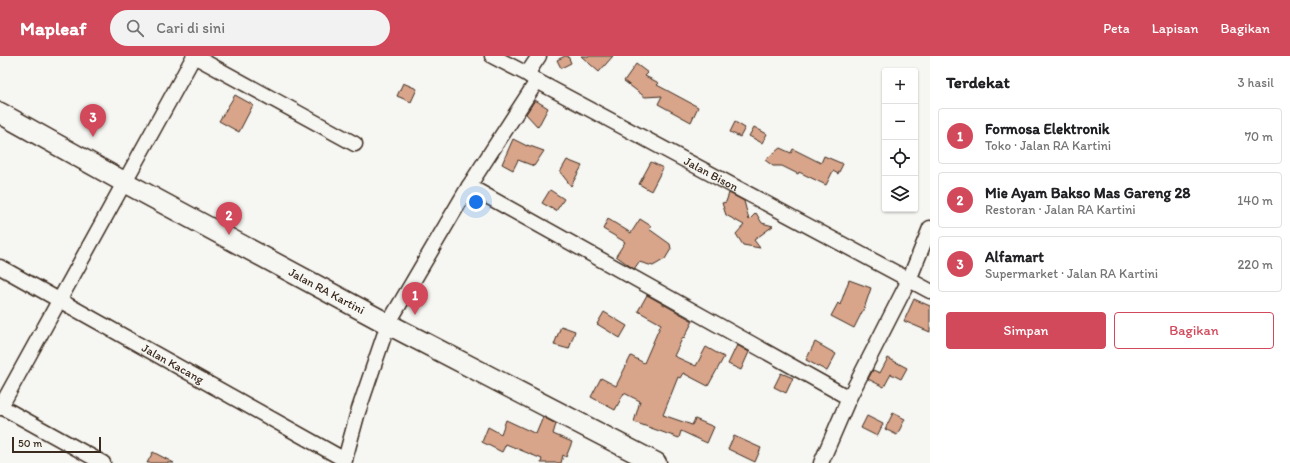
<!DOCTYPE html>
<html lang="id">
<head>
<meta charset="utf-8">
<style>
	body { margin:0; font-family:Itim,sans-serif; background:#f2f2f2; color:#202124 }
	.controls { position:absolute; right:12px; top:12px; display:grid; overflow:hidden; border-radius:4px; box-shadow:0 1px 3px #0004 }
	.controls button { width:36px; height:36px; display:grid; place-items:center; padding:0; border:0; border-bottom:1px solid #e0e0e0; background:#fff; color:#202124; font:20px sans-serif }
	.scale { position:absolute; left:12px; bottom:10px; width:89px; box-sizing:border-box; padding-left:4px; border:2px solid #3b2a1e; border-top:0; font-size:11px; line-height:14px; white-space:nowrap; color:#3b2a1e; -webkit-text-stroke:3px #f6f6f2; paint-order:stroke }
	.you { position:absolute; left:476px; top:146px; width:14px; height:14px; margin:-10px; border:3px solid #fff; border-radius:50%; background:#1a73e8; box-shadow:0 0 0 6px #1a73e833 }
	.badge { display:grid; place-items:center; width:26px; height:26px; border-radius:50%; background:#d1495b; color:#fff; font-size:13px; font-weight:700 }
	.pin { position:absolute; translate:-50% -33px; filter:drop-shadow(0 1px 2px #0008) }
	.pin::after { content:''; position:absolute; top:21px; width:14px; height:12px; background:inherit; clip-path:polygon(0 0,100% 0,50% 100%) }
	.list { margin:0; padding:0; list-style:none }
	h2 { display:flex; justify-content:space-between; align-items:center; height:52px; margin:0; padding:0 16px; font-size:17px }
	h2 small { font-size:13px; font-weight:400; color:#757577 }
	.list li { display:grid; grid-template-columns:26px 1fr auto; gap:12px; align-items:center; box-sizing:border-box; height:56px; margin:0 8px 8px; padding:0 8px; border:1px solid #e0e0e0; border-radius:4px }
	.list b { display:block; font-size:15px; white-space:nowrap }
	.list p { margin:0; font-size:13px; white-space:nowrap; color:#757577 }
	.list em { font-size:13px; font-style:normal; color:#757577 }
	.actions { display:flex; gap:8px; padding:12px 16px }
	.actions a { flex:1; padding:9px 0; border:1px solid #d1495b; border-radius:4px; text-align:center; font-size:14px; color:#d1495b }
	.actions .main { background:#d1495b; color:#fff }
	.icon { flex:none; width:22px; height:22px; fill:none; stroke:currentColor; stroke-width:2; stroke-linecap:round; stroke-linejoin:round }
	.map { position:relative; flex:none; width:930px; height:407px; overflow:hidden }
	header { display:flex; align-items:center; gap:24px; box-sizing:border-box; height:56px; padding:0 20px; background:#d1495b; color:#fff }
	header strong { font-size:19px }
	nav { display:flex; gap:22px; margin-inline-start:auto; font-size:14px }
	.search { width:280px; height:36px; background:#f2f2f2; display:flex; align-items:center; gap:10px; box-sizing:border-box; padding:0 14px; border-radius:22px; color:#757577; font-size:15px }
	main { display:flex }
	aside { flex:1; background:#fff }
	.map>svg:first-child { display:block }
	.building { fill:#d8a58b; stroke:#3b2a1e }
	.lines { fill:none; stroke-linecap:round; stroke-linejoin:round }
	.minor-casing { stroke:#3b2a1e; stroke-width:17 }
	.secondary-casing { stroke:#3b2a1e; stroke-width:23 }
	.minor { stroke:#f6f6f2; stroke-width:14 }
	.secondary { stroke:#f6f6f2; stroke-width:20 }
	.labels { text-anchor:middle; stroke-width:3.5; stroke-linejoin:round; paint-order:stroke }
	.street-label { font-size:12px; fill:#3b2a1e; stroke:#f6f6f2 }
</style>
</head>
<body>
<header>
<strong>Mapleaf</strong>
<div class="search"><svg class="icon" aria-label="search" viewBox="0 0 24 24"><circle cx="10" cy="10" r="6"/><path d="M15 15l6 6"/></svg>Cari di sini</div>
<nav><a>Peta</a><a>Lapisan</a><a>Bagikan</a></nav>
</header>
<main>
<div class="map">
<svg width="930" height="407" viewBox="0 0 930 407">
	<rect width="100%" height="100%" fill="#f6f6f2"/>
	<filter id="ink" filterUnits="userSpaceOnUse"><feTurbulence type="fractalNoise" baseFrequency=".025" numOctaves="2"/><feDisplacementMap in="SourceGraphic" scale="8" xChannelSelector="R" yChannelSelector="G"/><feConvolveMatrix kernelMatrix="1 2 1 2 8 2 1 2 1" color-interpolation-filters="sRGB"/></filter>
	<g filter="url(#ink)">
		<path class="building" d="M 565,0 L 568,0 L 571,7 L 561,12 L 557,4 Z
			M 581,0 L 613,0 L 599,16 Z
			M 636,8 L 648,17 L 645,20 L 659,27 L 657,29 L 698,51 L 691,66 L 658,48 L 662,40 L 645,41 L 624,25 Z
			M 403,27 L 417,33 L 411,46 L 397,40 Z
			M 235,39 L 253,49 L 239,76 L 219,65 Z
			M 535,44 L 548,52 L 538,71 L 526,58 Z
			M 735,66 L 745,72 L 740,81 L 730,76 Z
			M 754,71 L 767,78 L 762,87 L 749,80 Z
			M 513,83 L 527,90 L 527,89 L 544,95 L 534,110 L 518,104 L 513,114 L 502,108 Z
			M 780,92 L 791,97 L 793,93 L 821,107 L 824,100 L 843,108 L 838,118 L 833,115 L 826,129 L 799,116 L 798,118 L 782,110 L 773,110 L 765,104 Z
			M 567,104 L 582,110 L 571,130 L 560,116 Z
			M 651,106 L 663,112 L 651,135 L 639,128 Z
			M 550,134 L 564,143 L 556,155 L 542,147 Z
			M 729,137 L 744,145 L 749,164 L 756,157 L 762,167 L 773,170 L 754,184 L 760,192 L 743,189 L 736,178 L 744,169 L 726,159 L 722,147 L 726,146 Z
			M 608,163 L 631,177 L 640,163 L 651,170 L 649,173 L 670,188 L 671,193 L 665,203 L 653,210 L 639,206 L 634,213 L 616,200 L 625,186 L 603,173 Z
			M 849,224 L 871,232 L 865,250 L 854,272 L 831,260 L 838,247 L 840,249 Z
			M 647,239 L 693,265 L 684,282 L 683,281 L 674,300 L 696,310 L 706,291 L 724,301 L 708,330 L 683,317 L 680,322 L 678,321 L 663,359 L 692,369 L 695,363 L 714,371 L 707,387 L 681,375 L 679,382 L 634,366 L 640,345 L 624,337 L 615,354 L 591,341 L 601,322 L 616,330 L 631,300 L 644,307 L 661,268 L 638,255 Z
			M 914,243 L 930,250 L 930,276 L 904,265 Z
			M 604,256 L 627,270 L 620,282 L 597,268 Z
			M 561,270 L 575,275 L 569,293 L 554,289 Z
			M 815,286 L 836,298 L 827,315 L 806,304 Z
			M 737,289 L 749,296 L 741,314 L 728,308 Z
			M 888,302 L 907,312 L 901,323 L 891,318 L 884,331 L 868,323 L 873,314 L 880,317 Z
			M 781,317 L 793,322 L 786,337 L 774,331 Z
			M 893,357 L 905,363 L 897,379 L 885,373 Z
			M 867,360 L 883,368 L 877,380 L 861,372 Z
			M 543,361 L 556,368 L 553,378 L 572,386 L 566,401 L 563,399 L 561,407 L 541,407 L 542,403 L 506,388 L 502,396 L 482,386 L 488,371 L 501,378 L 506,364 L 536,378 Z
			M 734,380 L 761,392 L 755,406 L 728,393 Z
			M 153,396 L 174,407 L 147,407 Z"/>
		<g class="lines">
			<defs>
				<g id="minor">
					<path d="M 194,0 L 355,88"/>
					<path id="s1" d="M 492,0 L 527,18 L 537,25 L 930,235"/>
					<path d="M 527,18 L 539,0"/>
					<path d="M 469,130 L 849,342"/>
					<path id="s2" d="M 0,211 L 345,404"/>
					<path d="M 0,350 L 103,407"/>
					<path d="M 0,352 L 194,0"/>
					<path d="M 344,407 L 358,356 L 388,268 L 469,130 L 537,25"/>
					<path d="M 821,407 L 849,342 L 909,224 L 930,172"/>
				</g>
				<g id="secondary">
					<path id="s3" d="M 0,57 L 124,126 L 388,268 L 656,407"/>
				</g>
			</defs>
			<use href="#minor" class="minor-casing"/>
			<use href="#secondary" class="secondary-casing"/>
			<use href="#minor" class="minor"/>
			<use href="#secondary" class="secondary"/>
		</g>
	</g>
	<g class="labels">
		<g class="street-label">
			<text dy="4" stroke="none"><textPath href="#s1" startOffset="249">Jalan Bison</textPath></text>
			<text dy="4" stroke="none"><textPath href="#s3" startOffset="372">Jalan RA Kartini</textPath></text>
			<text dy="4" stroke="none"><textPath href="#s2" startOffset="198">Jalan Kacang</textPath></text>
		</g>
	</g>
</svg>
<div class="controls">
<button>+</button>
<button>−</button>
<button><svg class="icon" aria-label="locate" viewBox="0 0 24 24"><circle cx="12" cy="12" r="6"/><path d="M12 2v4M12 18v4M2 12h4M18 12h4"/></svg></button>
<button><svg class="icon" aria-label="layers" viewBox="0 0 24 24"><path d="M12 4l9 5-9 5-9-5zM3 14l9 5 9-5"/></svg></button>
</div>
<div class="scale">50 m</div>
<div class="you"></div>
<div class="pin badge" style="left:415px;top:259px">1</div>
<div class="pin badge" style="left:229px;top:179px">2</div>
<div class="pin badge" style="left:93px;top:81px">3</div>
</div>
<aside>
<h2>Terdekat<small>3 hasil</small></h2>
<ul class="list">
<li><span class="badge">1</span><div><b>Formosa Elektronik</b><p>Toko · Jalan RA Kartini</p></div><em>70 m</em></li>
<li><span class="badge">2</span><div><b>Mie Ayam Bakso Mas Gareng 28</b><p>Restoran · Jalan RA Kartini</p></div><em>140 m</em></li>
<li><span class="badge">3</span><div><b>Alfamart</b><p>Supermarket · Jalan RA Kartini</p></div><em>220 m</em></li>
</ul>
<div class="actions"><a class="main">Simpan</a><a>Bagikan</a></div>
</aside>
</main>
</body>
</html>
